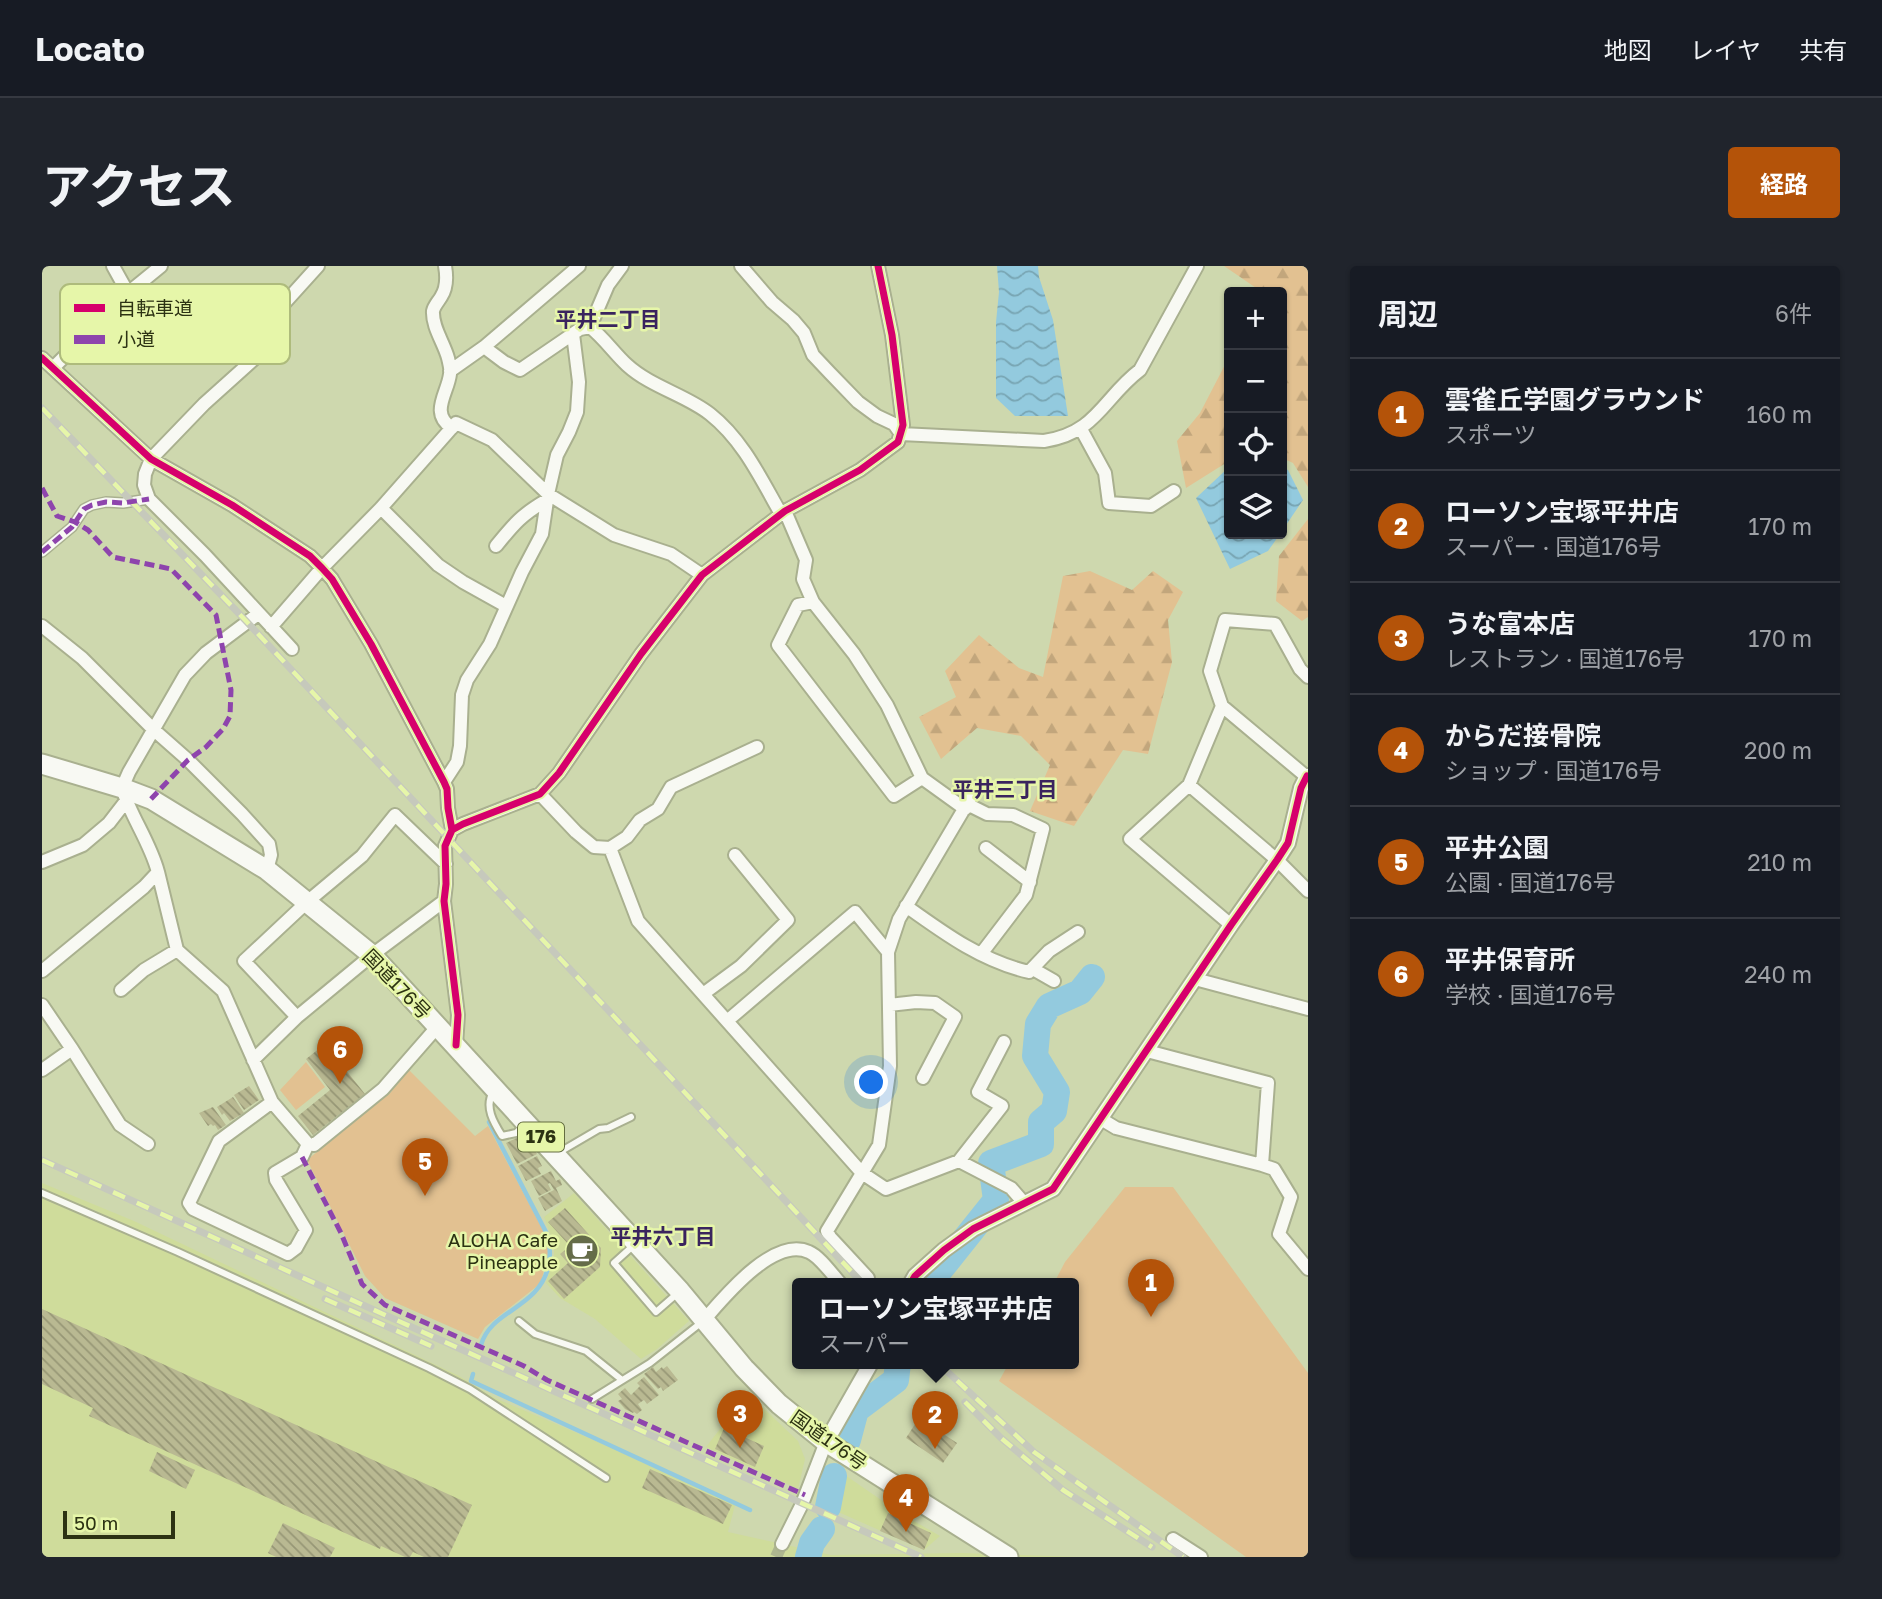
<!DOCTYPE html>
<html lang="ja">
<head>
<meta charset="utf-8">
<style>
	body { margin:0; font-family:"Golos Text","Noto Sans JP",sans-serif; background:#20242c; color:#f1f3f6 }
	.controls { position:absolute; right:21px; top:21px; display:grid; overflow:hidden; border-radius:7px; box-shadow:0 2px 5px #0004 }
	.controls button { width:63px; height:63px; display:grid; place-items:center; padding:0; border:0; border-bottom:2px solid #363941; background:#171b24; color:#f1f3f6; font:35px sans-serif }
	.scale { position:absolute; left:21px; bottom:18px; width:112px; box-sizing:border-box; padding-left:7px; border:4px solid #2c3213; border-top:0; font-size:19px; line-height:24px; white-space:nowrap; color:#2c3213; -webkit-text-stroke:5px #e6f6a9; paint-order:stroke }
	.you { position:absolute; left:830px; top:817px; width:24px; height:24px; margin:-18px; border:5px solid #fff; border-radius:50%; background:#1a73e8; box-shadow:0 0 0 10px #1a73e833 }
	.badge { display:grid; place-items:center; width:46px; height:46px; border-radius:50%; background:#b45309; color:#fff; font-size:23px; font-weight:700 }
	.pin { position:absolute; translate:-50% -58px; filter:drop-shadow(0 2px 4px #0008) }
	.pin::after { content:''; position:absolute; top:37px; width:24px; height:21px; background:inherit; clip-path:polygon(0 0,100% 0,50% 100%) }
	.popup { position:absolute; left:750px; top:1012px; width:287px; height:91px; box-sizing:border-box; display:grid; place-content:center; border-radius:7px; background:#171b24; filter:drop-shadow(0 2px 5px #0005); font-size:23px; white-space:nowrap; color:#9ea1a6 }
	.popup b { font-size:26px; color:#f1f3f6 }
	.popup::after { content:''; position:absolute; left:50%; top:100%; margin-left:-14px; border:14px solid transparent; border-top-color:#171b24 }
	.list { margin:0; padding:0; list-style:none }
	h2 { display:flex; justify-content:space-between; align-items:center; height:91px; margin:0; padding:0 28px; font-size:30px }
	h2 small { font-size:23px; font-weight:400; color:#9ea1a6 }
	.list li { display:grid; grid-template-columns:46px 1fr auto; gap:21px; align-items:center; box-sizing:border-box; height:112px; padding:0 28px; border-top:2px solid #363941 }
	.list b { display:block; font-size:26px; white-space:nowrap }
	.list p { margin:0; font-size:23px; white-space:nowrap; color:#9ea1a6 }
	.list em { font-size:23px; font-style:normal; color:#9ea1a6 }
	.icon { flex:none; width:38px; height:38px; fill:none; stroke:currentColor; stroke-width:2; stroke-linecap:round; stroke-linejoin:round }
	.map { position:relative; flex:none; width:1266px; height:1291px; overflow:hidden; border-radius:7px }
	header { display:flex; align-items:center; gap:42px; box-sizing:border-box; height:98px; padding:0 35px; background:#171b24; border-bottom:2px solid #363941 }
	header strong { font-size:33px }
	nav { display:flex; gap:38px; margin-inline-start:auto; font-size:24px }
	.intro { display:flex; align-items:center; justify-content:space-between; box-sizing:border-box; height:168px; padding:0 42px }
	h1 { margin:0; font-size:49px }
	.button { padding:18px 32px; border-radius:7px; background:#b45309; color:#fff; font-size:24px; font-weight:700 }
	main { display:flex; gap:42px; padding:0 42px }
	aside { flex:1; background:#171b24; border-radius:7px; box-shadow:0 2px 5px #0004 }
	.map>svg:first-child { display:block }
	.built { fill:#cfdc9b }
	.green { fill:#e2c191 }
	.forest { fill:url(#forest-firs) }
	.water { fill:url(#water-waves) }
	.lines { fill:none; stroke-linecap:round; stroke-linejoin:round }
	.stream { stroke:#93cade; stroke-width:4.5 }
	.river { stroke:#93cade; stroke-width:26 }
	.building { fill:url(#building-back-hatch) }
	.minor-tunnel { stroke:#aeb78f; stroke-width:12; stroke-dasharray:12 6; stroke-linecap:butt }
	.service-casing { stroke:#a9b08f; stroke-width:10 }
	.pedestrian-casing { stroke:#a9b08f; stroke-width:12 }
	.minor-casing { stroke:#a9b08f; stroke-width:16 }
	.tertiary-casing { stroke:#a9b08f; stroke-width:18 }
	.trunk-casing { stroke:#a9b08f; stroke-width:23 }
	.service { stroke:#f8f9f3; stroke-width:6 }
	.pedestrian { stroke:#f8f9f3; stroke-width:9 }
	.minor { stroke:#f8f9f3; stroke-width:12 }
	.tertiary { stroke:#f8f9f3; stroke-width:14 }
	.trunk { stroke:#f8f9f3; stroke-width:19 }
	.rail-casing { stroke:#c6c9bc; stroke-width:7 }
	.rail { stroke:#e6f6a9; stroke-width:4.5; stroke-dasharray:13; stroke-linecap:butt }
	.quiet { stroke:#8e44ad; stroke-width:5; stroke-dasharray:10 5; stroke-linecap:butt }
	.cycleway-casing { stroke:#e6f6a9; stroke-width:11 }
	.cycleway { stroke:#d6006c; stroke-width:7 }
	.labels { text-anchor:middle; stroke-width:5; stroke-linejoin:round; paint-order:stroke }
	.shield { fill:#e6f6a9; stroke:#646d40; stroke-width:2 }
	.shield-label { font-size:18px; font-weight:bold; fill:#2c3213 }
	.street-label { font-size:19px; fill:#2c3213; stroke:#e6f6a9 }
	.poi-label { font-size:19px; fill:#2c3213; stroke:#e6f6a9; text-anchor:end }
	.neighbourhood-label { font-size:21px; font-weight:bold; fill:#3a245e; stroke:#e6f6a9 }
	.key { fill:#e6f6a9; stroke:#aebb7c; stroke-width:2 }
	.key-label { font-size:19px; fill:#2c3213 }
</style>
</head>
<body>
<header>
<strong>Locato</strong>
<nav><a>地図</a><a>レイヤ</a><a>共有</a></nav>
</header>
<div class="intro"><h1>アクセス</h1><a class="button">経路</a></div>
<main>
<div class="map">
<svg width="1266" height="1291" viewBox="0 0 1266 1291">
	<defs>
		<pattern id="forest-firs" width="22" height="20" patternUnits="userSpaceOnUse" patternTransform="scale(1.75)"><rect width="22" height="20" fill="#e2c191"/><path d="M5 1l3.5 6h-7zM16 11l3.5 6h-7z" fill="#c2a67c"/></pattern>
		<pattern id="water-waves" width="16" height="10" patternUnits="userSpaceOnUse" patternTransform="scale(1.75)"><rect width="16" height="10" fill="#93cade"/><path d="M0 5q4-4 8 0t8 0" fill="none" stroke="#78a5b3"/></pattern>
		<pattern id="building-back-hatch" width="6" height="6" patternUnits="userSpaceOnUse" patternTransform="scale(1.75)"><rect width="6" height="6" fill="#b9b992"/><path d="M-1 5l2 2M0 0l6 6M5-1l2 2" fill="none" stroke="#979776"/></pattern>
	</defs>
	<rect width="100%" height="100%" fill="#ced8ae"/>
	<path class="built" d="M 0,917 L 92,955 L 417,1110 L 453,1132 L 577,1185 L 693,1239 L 686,1266 L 789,1289 L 920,1287 L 1036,1291 L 0,1291 Z
		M 532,927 L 647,1055 L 615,1083 L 599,1093 L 553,1053 L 518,1032 L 504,1017 L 512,990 L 512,978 L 502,951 Z
		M 717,1138 L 756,1175 L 763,1193 L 756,1223 L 664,1181 L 688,1150 L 690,1149 L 699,1153 Z
		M 803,1209 L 858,1247 L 898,1270 L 882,1284 L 794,1245 Z"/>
	<path class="green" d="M 264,796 L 283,821 L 254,844 L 238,824 Z
		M 367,804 L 433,870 L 446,860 L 502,966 L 507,982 L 499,1017 L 443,1061 L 436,1073 L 343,1032 L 323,1010 L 265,894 L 348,827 Z
		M 1083,921 L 1131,921 L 1266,1107 L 1266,1291 L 1204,1291 L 957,1115 L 967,1097 L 1031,1097 L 1031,1017 L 1012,1017 L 1023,996 Z"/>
	<path class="forest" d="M 1182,0 L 1266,0 L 1266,221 L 1251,197 L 1240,192 L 1240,26 L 1220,26 Z
		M 1187,91 L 1187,195 L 1144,222 L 1135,175 L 1158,147 Z
		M 1266,253 L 1266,351 L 1260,355 L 1234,335 L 1237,290 Z
		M 1048,305 L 1090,324 L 1111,305 L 1141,326 L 1126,354 L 1130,396 L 1106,488 L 1081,484 L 1032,560 L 988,545 L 1008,499 L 979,470 L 935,462 L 899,493 L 877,451 L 914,431 L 903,405 L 937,369 L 977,402 L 1001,411 L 1021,310 Z"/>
	<path class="water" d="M 955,0 L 996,0 L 997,11 L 1011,54 L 1026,150 L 973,150 L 954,132 L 954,56 L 957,26 Z
		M 1187,201 L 1187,268 L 1238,268 L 1226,285 L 1188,303 L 1154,232 Z
		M 1240,201 L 1246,204 L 1261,234 L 1240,265 Z"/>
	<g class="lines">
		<path class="stream" d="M 439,1079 C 449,1043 498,1043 507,998 C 509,986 508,977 504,966 L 447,856
			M 431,1108 L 429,1115 L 708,1244"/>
		<path class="river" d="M 883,1017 L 899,1003 L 954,934 L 949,897 L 999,878 L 999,856 L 1012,845 L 1015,826 L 993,790 L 996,758 L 1007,740 L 1038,726 L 1050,711
			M 806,1174 L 814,1144 L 854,1114 L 856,1097
			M 786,1241 L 792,1210
			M 766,1291 L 770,1277 L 780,1263"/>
	</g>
	<path class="building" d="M 283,778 L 323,828 L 271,869 L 256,850 L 288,824 L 264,793 Z
		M 207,820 L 217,834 L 202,844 L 192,829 Z
		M 191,831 L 202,847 L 188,855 L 182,847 L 180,849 L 175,841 Z
		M 171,841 L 184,859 L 176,864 L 173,859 L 171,860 L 169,858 L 166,860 L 157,847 Z
		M 479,870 L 482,878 L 484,877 L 487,882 L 490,881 L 495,888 L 475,898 L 464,877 Z
		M 495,890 L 500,900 L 496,902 L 499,908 L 484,915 L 476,900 Z
		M 509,905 L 514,915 L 518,913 L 520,919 L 514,922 L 520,935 L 503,945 L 496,932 L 512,924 L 508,917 L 506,918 L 509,924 L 497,930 L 489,915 Z
		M 523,942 L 559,982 L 558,1001 L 522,1033 L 506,1015 L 526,997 L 518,988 L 528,980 L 506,956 Z
		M 0,1043 L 430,1239 L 406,1291 L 382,1291 L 371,1286 L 368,1291 L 363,1291 L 339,1280 L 338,1283 L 47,1150 L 51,1142 L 0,1118 Z
		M 625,1100 L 636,1114 L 621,1125 L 619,1121 L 616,1123 L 602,1108 L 611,1101 L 614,1106 L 620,1101 L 621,1103 Z
		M 602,1111 L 617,1129 L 605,1138 L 602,1134 L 596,1138 L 600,1144 L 595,1148 L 592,1146 L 591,1147 L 583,1143 L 576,1135 L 580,1133 L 576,1128 L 583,1122 L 589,1129 L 598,1120 L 595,1117 Z
		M 687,1150 L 698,1155 L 693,1165 L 683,1161 Z
		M 877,1152 L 915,1177 L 901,1197 L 864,1172 Z
		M 682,1162 L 722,1180 L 713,1201 L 673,1183 Z
		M 115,1186 L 153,1204 L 144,1223 L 107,1205 Z
		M 608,1203 L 690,1239 L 681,1258 L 600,1222 Z
		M 846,1247 L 889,1267 L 882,1284 L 838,1265 Z
		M 241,1257 L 293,1282 L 288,1291 L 234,1291 L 226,1287 Z"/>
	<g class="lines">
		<path class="minor-tunnel" d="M 734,1291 L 740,1278"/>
		<defs>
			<path id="service" d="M 451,826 C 442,841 452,857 460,870 L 474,867 L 481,860
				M 516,887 L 557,863 L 566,862 L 589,851
				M 0,927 L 136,986 L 387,1102 L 428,1123 L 564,1212
				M 592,979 L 572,997 L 614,1046 L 637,1026
				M 477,1055 L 493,1068 L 544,1085 L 580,1114
				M 550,1133 L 608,1097 L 660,1056"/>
			<path id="pedestrian" d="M 0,286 L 30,261 L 42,243 L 50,239 L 64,236 L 81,237 L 107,233"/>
			<path id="minor" d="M 71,0 L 86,27
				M 403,0 C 405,11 405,22 399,31 C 396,36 392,40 391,45 C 390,61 402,77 406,92 C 407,96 409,104 408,108 C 406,127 387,147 410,162
				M 699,0 L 730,36 L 751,54 L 762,67 L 771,89 L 787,106 L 816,136 L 835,150 L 852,158 L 859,168 L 1002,175 C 1055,167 1061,132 1098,104 L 1155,0
				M 548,61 L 566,19 L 580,0
				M 442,81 L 462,96 L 478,104 L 538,63 L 548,61 C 562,72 572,87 585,99 C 609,121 644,129 668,148 C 701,174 719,213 739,248
				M 0,92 L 109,193 L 190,239 L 268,290 L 280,302 L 290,313 L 329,378 L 402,516 L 405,523 L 406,542 L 410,564
				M 12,101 L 86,27 L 119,0
				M 408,105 L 442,81 L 537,0
				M 1039,163 L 1063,207 L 1067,237 L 1109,240 L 1132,225
				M 339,242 L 396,299 L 421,316 L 464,340
				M 743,245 L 764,294 L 761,313 L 771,336 L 812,388 L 845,439 L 880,512 L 923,543
				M 454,280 C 472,258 479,249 505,234
				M 771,336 L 756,339 L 736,379 L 852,530 L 880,512
				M 0,360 L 40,392 L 112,464 L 146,494 L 200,548 L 227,578 L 229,589 L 225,604
				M 229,361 L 280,302 L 339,242 L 414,157 L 450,174 L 506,228 L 572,269 L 629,288 L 660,309
				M 250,383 L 163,289 L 107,233 L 102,219 L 103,208 L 109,193 L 162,138 L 222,84 L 227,75 L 229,52 L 276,0
				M 1266,411 L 1258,403 L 1233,358 L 1183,354 L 1168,405 L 1180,440 L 1266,512
				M 1180,440 L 1147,519 L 1088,573 L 1189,659
				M 402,516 L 415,496 L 418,480 L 420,429 L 425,414 L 448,378 L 480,306 L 500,268 L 506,228 L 515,189 L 527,166 L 535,146 L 537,116 L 531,68
				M 1147,519 L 1235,594 L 1266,625
				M 498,528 L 534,566 L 552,581 L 568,582 L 585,571 L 598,554 L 616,543 L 629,521 L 715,481
				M 925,538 L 945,548 L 971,549 L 1001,563 L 984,629 L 939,688
				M 568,582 L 596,655 L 820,907 L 844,923 L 917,895 L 969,922 L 982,937
				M 944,582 L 988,616
				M 0,596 L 41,579 L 67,557 L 84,535
				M 116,606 L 135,684 L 181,725 L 230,836 L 266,878 L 272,879 L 341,823 L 396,760
				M 864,640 C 903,668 940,695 987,706 L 1007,685 L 1036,666
				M 991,703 L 1012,715
				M 0,705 L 102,621 L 116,606 C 108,576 89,551 80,522 L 87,506 L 143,409 L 164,387 L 216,348
				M 1153,713 L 1266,743
				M 79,724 L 102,704 L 135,684
				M 661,728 L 699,700 L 746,654 L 693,589
				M 0,739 L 30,783 L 78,859 L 106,878
				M 847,739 L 874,736 L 893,737 L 913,751 L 881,812
				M 255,751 L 202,695 L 265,636 L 320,590 L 353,549 L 404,598
				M 685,755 L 813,646 L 846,686
				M 414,779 L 416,749 L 402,635 L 404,618 L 403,580 L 410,564 L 421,558 L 498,528 L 517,507 L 599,388 L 660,309 L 743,245 L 818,204 L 856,176 L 861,159 L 850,69 L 836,0
				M 211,794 L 255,751 L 330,689 L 402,635
				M 0,804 L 30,783
				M 230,836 L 177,875 L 147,937 L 151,943 L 246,988 L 254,982 L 264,964 L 234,914 L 233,907 L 260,891 L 266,878
				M 1059,853 L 1074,862 L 1220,899 L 1226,817 L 1105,785
				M 917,895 L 960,840 L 936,826 L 962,776
				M 1220,899 L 1232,903 L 1249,931 L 1237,968 L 1266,1003
				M 826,1012 L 788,971 L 785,965 L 837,879 L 848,800 L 846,686 L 857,653 L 935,521
				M 663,1053 C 683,1030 732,970 767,986 C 777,990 790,1008 798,1017
				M 1131,1273 L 1159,1291
				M 740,1278 L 760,1238 L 784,1176"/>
			<path id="tertiary" d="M 869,1017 L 873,1010 L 902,984 L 931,963 L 1011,923 L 1189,659 L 1235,594 L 1246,577 L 1259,522 L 1265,510
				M 784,1176 L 829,1097"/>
			<path id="trunk" d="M 0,498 L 80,522 L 109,533 L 225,604 L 330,689 L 638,1025 L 702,1102 L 737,1138 L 784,1176 L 966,1291"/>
		</defs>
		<use href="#service" class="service-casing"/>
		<use href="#pedestrian" class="pedestrian-casing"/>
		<use href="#minor" class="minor-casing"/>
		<use href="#tertiary" class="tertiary-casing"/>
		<use href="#trunk" class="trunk-casing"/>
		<use href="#service" class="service"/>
		<use href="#pedestrian" class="pedestrian"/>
		<use href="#minor" class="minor"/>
		<use href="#tertiary" class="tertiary"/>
		<use href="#trunk" class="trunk"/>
		<defs>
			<path id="rail" d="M 0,142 L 205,356 L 820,1017
				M 0,894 L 879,1291
				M 283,1033 L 389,1080
				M 896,1097 L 992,1186 L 1141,1291
				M 923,1136 L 959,1172 L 1021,1224 L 1110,1281"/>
		</defs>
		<use href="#rail" class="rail-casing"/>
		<use href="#rail" class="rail"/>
		<path class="quiet" d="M 0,222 L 15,250 L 33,256 L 46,264 L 71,291 L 129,303 L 174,349 L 189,424 L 188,450 L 181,463 L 164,481 L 146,494 L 109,533
			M 0,286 L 30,261 L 42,243 L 50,239 L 64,236 L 81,237 L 107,233
			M 260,891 L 299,967 L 320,1018 L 343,1039 L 482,1100 L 505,1114 L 763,1229"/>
		<defs>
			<path id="cycleway" d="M 0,92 L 109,193 L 190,239 L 268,290 L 280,302 L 290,313 L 329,378 L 402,516 L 405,523 L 406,542 L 410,564
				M 414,779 L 416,749 L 402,635 L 404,618 L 403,580 L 410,564 L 421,558 L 498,528 L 517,507 L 599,388 L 660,309 L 743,245 L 818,204 L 856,176 L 861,159 L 850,69 L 836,0
				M 869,1017 L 873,1010 L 902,984 L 931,963 L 1011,923 L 1189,659 L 1235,594 L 1246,577 L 1259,522 L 1265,510"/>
		</defs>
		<use href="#cycleway" class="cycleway-casing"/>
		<use href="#cycleway" class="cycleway"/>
	</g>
	<defs>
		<symbol id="cafe-disc" viewBox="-11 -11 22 22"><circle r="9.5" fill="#656c49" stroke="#e6f6a9"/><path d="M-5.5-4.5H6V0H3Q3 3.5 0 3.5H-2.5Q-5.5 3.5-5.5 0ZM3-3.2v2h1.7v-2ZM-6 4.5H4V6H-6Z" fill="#fff"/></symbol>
	</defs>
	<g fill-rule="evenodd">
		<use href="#cafe-disc" x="521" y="966" width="38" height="38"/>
	</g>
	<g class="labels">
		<rect class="shield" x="476" y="856.5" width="46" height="29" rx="5"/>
		<g class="shield-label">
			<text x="499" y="877">176</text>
		</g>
		<g class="street-label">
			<text transform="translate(355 718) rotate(46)" y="7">国道176号</text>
			<text transform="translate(787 1174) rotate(35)" y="7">国道176号</text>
		</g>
		<g class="poi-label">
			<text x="516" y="981">ALOHA Cafe<tspan x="516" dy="22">Pineapple</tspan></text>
		</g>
		<g class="neighbourhood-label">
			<text x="566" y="61">平井二丁目</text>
			<text x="963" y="531">平井三丁目</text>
			<text x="621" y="978">平井六丁目</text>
		</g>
	</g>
	<rect x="18" y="18" width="230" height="80" rx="10" class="key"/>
	<rect x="32" y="38" width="31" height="8" fill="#d6006c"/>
	<rect x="32" y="69" width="31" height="9" fill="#8e44ad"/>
	<g class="key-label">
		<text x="75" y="49">自転車道</text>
		<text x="75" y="80">小道</text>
	</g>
</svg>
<div class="controls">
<button>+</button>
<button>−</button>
<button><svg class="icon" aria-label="locate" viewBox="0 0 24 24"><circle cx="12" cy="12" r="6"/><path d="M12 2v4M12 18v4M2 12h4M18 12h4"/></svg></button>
<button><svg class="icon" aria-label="layers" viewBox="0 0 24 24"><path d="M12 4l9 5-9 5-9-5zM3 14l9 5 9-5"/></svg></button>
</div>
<div class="scale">50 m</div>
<div class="you"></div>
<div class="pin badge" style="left:1109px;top:1051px">1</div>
<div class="pin badge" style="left:893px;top:1183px">2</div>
<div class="popup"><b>ローソン宝塚平井店</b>スーパー</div>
<div class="pin badge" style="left:698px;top:1182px">3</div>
<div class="pin badge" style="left:864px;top:1266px">4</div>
<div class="pin badge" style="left:383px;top:930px">5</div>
<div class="pin badge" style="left:298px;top:818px">6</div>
</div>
<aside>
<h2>周辺<small>6件</small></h2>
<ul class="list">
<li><span class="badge">1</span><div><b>雲雀丘学園グラウンド</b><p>スポーツ</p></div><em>160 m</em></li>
<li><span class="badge">2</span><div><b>ローソン宝塚平井店</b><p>スーパー · 国道176号</p></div><em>170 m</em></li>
<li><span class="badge">3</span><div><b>うな富本店</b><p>レストラン · 国道176号</p></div><em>170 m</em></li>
<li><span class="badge">4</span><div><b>からだ接骨院</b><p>ショップ · 国道176号</p></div><em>200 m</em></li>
<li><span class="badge">5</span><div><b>平井公園</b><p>公園 · 国道176号</p></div><em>210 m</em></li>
<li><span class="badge">6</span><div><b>平井保育所</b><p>学校 · 国道176号</p></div><em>240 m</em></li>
</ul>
</aside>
</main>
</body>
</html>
